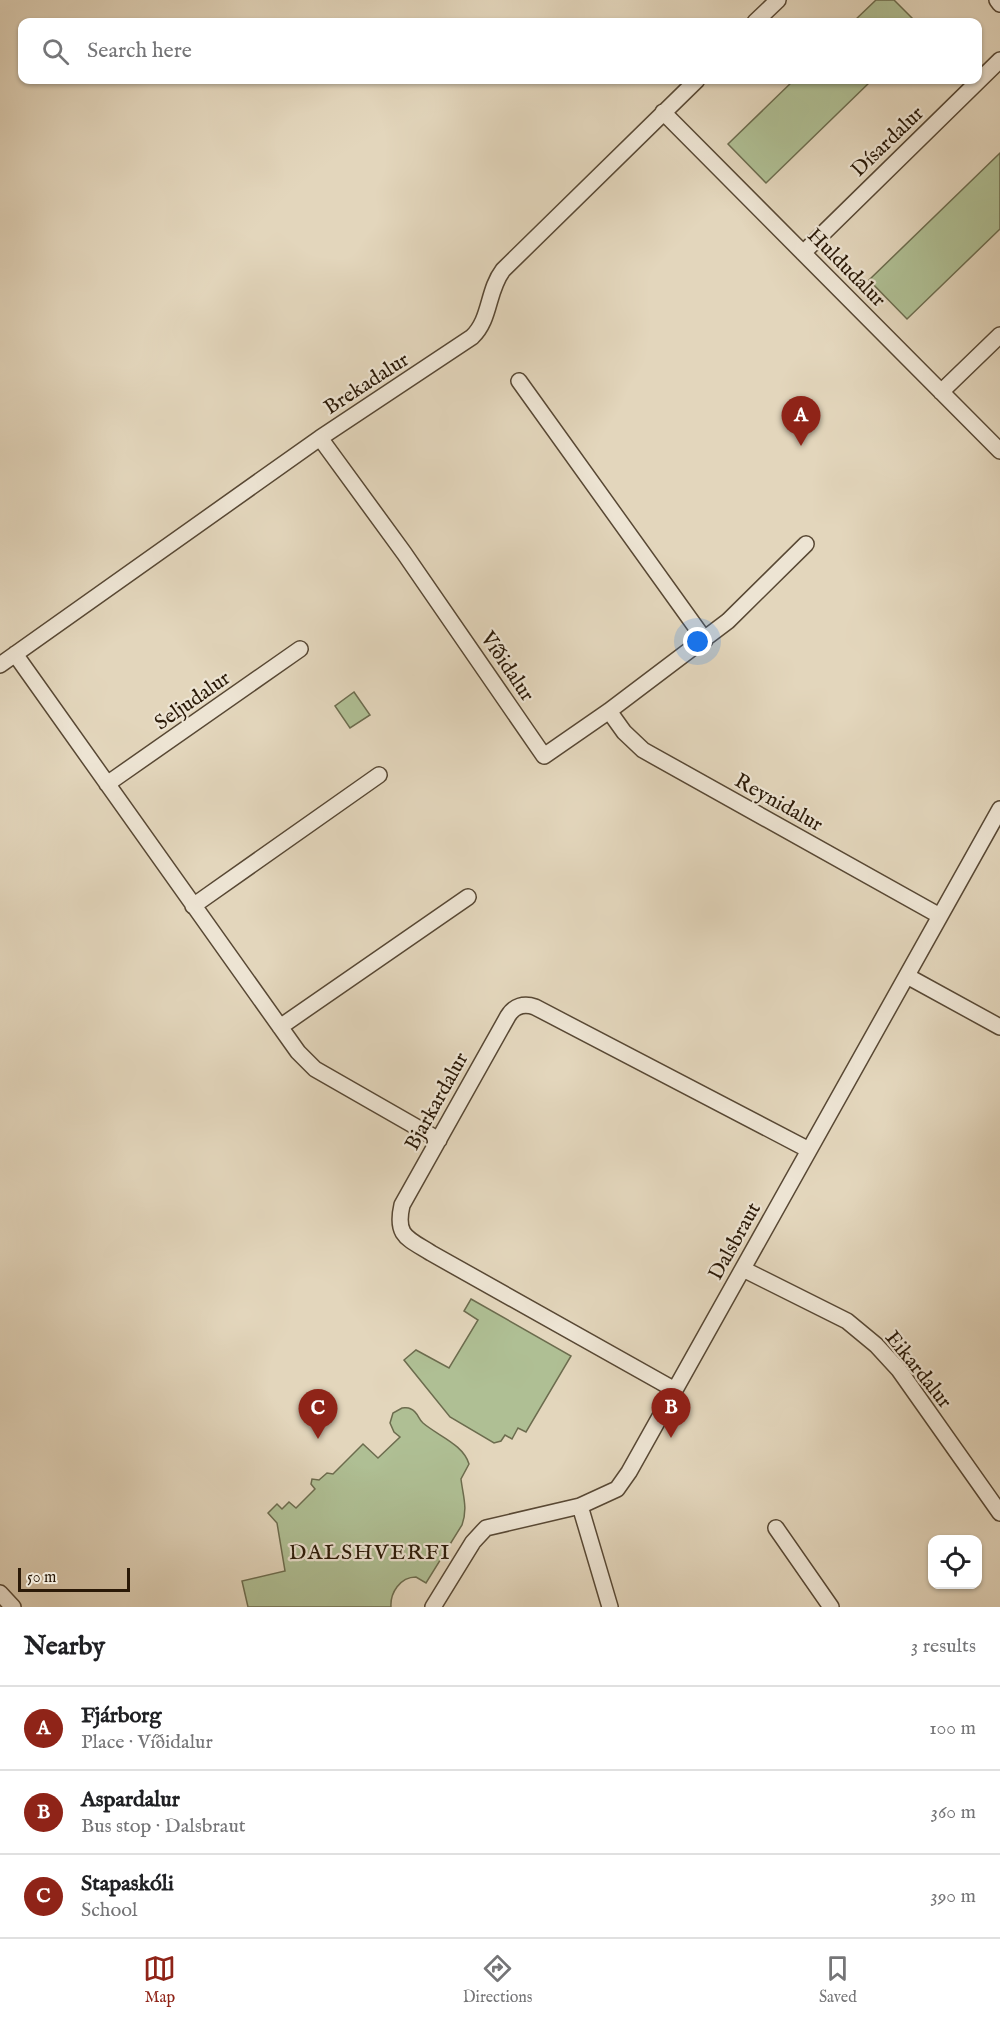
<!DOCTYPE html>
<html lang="en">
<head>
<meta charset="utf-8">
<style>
	body { margin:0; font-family:"IM FELL English",serif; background:#f2f2f2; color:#202124 }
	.controls { position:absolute; right:18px; bottom:18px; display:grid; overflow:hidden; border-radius:12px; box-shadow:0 2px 4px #0004 }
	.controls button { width:54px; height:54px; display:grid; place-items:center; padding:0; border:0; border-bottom:2px solid #e0e0e0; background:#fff; color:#202124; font:30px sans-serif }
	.scale { position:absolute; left:18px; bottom:15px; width:112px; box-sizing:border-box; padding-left:6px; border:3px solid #2a1907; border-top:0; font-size:16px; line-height:21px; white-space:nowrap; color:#2a1907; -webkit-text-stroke:4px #ede4d3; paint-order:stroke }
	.you { position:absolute; left:698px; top:642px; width:21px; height:21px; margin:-15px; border:4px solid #fff; border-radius:50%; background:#1a73e8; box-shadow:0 0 0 9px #1a73e833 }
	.badge { display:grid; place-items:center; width:39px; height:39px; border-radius:50%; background:#8f2418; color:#fff; font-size:20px; font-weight:700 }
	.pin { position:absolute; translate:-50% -50px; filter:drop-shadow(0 2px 3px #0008) }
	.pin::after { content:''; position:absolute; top:32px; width:21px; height:18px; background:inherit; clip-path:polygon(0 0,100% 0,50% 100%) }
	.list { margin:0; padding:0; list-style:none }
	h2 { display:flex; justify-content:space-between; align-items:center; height:78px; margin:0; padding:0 24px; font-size:26px }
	h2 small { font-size:20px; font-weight:400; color:#757577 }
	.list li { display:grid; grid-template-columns:39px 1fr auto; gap:18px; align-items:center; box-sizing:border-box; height:84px; padding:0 24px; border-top:2px solid #e0e0e0 }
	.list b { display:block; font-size:22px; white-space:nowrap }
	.list p { margin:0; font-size:20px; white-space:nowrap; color:#757577 }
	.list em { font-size:20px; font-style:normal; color:#757577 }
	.icon { flex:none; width:33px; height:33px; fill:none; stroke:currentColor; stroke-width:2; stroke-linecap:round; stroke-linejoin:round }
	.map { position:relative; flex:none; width:1000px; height:1607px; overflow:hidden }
	.search { position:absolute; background:#fff; box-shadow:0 2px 4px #0004; left:18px; right:18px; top:18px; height:66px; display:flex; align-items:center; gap:15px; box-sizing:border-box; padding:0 21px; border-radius:12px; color:#757577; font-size:22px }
	.sheet { height:330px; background:#fff }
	nav { display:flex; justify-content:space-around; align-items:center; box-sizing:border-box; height:84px; border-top:2px solid #e0e0e0; background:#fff; font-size:16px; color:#757577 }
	nav a { display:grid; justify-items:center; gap:3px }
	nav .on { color:#8f2418 }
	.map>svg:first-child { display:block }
	.green { fill:#afbf94; stroke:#6c6c4e; stroke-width:1.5 }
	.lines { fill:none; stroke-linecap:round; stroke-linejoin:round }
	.minor-casing { stroke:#584834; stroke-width:18 }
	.minor { stroke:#ede4d3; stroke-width:15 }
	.labels { text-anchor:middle; stroke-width:4.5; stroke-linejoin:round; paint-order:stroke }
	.street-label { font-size:21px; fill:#2a1907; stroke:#ede4d3 }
	.neighbourhood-label { font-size:22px; letter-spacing:1.5px; fill:#2a1907; stroke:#ede4d3 }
</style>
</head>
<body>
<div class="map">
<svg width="1000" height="1607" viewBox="0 0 1000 1607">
	<rect width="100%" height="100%" fill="#e3d6bc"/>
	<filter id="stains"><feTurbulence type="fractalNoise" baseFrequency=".00333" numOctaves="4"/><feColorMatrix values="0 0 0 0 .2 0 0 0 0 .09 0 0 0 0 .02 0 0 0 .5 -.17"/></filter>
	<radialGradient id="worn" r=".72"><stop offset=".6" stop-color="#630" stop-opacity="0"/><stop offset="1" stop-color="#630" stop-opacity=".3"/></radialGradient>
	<path class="green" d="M 876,0 L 894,0 L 916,22 L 853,22 Z
		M 794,80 L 872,80 L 766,183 L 728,144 Z
		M 1000,153 L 1000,229 L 907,319 L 869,280 Z
		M 354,692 L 370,715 L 350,728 L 335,706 Z
		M 471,1299 L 571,1356 L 526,1432 L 518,1428 L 512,1439 L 505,1435 L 501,1441 L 494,1443 L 450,1417 L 404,1360 L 416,1350 L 449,1368 L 478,1320 L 464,1311 Z
		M 402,1408 C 406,1408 407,1407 411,1409 C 418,1412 418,1419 423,1423 C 438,1436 463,1444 469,1464 L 461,1479 C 463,1496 468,1508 462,1525 L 426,1583 L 416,1577 C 400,1577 390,1593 391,1607 L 248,1607 L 242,1581 L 285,1571 L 277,1523 L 268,1513 L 277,1504 L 282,1509 L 289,1502 L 296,1508 L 315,1489 L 311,1484 L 312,1479 L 319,1480 L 327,1473 L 333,1474 L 363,1444 L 378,1458 L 400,1437 L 394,1432 L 390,1423 L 393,1413 Z"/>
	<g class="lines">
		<defs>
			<path id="minor" d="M 997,0 L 1000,4
				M 755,22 L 778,0
				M 663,112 L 1000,451
				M 803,253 L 1000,60
				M 519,381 L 705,640
				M 941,392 L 1000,335
				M 320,438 L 404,553 L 544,756 L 609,711 L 728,621 L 806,544
				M 15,654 L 298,1052 L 315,1069 L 439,1140
				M 0,665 L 320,438 L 472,337 C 491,319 487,291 503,270 L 697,80
				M 609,711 L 624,732 L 643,750 L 940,916
				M 107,784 L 300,649
				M 193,906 L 379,775
				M 907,976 L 1000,1027
				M 280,1027 L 468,897
				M 743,1269 L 847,1321 L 876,1345 L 899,1370 L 1000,1513
				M 675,1390 L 431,1253 C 407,1238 395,1236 402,1205 L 508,1016 C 514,1006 524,1003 535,1007 L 809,1150
				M 580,1506 L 610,1607
				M 776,1528 L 831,1607
				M 0,1593 L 13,1607
				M 433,1607 L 473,1542 L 486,1528 L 580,1506 L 617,1489 L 629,1472 L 1000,809"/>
		</defs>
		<use href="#minor" class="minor-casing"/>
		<use href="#minor" class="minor"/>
	</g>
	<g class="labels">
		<g class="street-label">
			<text transform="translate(887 141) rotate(-44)" y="7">Dísardalur</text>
			<text transform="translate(847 267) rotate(45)" y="7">Huldudalur</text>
			<text transform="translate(366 383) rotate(-33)" y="7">Brekadalur</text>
			<text transform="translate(508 666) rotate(56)" y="7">Víðidalur</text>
			<text transform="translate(192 700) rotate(-35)" y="7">Seljudalur</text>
			<text transform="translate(779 802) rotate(29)" y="7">Reynidalur</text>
			<text transform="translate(436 1101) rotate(-61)" y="7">Bjarkardalur</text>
			<text transform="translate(734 1241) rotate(-61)" y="7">Dalsbraut</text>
			<text transform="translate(919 1369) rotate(51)" y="7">Eikardalur</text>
		</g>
		<g class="neighbourhood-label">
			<text x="370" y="1559">DALSHVERFI</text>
		</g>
	</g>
	<rect width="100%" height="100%" filter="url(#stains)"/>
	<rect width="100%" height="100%" fill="url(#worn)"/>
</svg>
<div class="controls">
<button><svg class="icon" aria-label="locate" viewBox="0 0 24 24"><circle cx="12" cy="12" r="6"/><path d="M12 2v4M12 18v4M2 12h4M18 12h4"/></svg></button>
</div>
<div class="scale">50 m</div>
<div class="you"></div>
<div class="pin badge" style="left:801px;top:446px">A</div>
<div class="pin badge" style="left:671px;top:1438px">B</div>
<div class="pin badge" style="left:318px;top:1439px">C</div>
<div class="search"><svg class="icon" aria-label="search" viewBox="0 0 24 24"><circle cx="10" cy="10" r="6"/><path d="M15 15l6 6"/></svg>Search here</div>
</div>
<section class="sheet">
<h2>Nearby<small>3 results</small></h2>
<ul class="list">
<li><span class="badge">A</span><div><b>Fjárborg</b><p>Place · Víðidalur</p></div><em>100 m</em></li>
<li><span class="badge">B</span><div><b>Aspardalur</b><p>Bus stop · Dalsbraut</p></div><em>360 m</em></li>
<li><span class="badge">C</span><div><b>Stapaskóli</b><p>School</p></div><em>390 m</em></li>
</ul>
</section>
<nav>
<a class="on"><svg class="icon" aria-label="map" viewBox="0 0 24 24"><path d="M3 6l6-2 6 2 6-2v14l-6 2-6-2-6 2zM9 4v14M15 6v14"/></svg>Map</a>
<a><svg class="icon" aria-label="directions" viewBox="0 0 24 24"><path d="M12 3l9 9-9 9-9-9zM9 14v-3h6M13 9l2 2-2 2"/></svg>Directions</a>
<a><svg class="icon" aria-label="saved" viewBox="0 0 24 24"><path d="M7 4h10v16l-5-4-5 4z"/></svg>Saved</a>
</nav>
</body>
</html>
